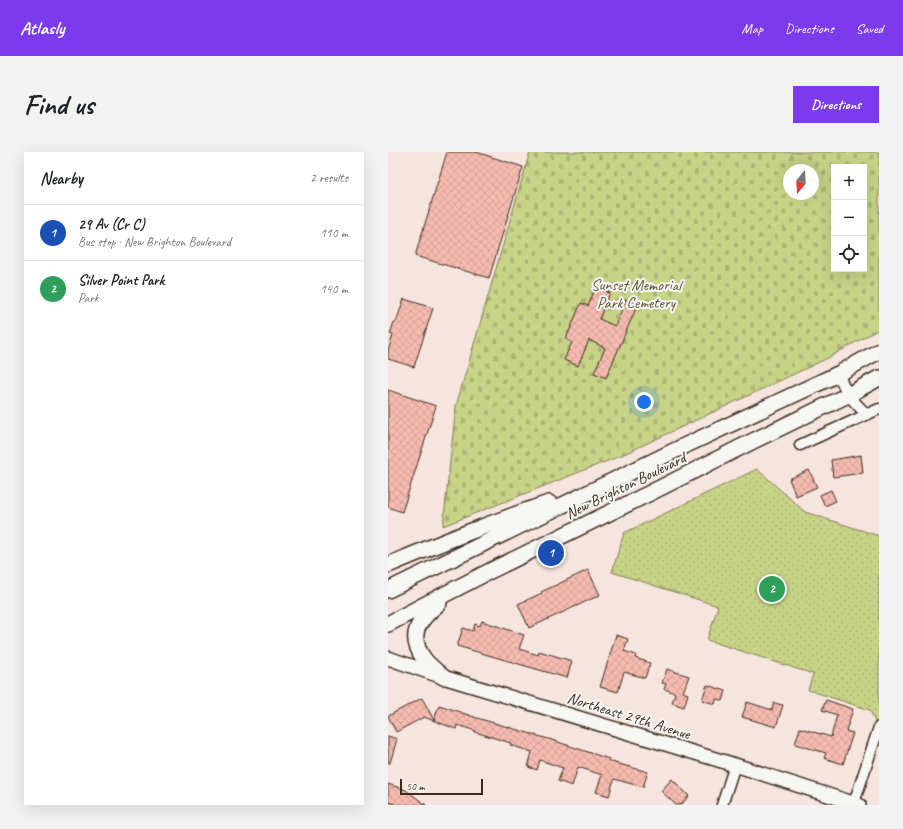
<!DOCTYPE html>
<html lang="en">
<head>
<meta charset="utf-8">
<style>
	body { margin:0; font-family:Caveat,sans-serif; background:#f2f2f2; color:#202124 }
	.controls { position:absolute; right:12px; top:12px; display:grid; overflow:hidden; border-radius:0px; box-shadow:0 4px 16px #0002 }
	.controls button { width:36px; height:36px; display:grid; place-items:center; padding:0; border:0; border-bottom:1px solid #e0e0e0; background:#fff; color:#202124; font:20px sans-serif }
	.compass { position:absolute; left:395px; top:12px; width:36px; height:36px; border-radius:50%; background:#fff; box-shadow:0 4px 16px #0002; rotate:198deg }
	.scale { position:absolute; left:12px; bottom:10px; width:83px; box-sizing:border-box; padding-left:4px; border:2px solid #3b2a1e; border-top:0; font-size:11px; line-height:14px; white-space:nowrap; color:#3b2a1e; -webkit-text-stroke:3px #f6f6f2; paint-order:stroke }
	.you { position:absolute; left:256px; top:250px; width:14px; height:14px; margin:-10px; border:3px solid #fff; border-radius:50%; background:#1a73e8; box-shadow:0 0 0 6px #1a73e833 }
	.badge { display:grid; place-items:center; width:26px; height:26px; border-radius:50%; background:#7c3aed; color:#fff; font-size:13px; font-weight:700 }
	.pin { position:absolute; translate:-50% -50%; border:2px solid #fff; box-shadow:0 1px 4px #0006 }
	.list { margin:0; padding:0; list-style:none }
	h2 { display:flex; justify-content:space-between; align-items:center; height:52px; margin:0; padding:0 16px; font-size:17px }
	h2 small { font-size:13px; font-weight:400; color:#757577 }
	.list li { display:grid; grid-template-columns:26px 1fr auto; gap:12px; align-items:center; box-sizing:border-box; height:56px; padding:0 16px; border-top:1px solid #e0e0e0 }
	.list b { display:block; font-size:15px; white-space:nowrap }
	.list p { margin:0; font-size:13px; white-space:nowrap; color:#757577 }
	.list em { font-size:13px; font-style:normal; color:#757577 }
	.icon { flex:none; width:22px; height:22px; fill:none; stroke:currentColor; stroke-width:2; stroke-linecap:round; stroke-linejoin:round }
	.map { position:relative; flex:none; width:491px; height:653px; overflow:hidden; border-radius:0px }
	header { display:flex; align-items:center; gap:24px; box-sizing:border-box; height:56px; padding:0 20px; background:#7c3aed; color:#fff }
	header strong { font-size:19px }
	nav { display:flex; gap:22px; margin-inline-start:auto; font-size:14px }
	.intro { display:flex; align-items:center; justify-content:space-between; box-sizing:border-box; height:96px; padding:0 24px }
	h1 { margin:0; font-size:28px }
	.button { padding:10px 18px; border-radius:0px; background:#7c3aed; color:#fff; font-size:14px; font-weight:700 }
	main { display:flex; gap:24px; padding:0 24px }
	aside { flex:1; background:#fff; border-radius:0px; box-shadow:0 4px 16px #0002 }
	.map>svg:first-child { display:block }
	.green { fill:url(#green-dots); stroke:#817e52 }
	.cemetery { fill:url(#cemetery-stones); stroke:#817e52; fill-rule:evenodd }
	.building { fill:url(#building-cross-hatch); stroke:#3b2a1e }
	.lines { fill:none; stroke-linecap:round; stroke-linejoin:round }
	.minor-casing { stroke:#3b2a1e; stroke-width:13 }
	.tertiary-casing { stroke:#3b2a1e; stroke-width:16 }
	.secondary-casing { stroke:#3b2a1e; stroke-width:18 }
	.minor { stroke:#f6f6f2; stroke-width:10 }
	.tertiary { stroke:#f6f6f2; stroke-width:13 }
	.secondary { stroke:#f6f6f2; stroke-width:15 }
	.labels { text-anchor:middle; stroke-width:4; stroke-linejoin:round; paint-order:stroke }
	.park-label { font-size:16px; fill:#5e5438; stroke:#f6f6f2 }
	.street-label { font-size:16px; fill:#3b2a1e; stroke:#f6f6f2 }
</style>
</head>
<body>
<header>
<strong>Atlasly</strong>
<nav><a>Map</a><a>Directions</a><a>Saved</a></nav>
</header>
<div class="intro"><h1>Find us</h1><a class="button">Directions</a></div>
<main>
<aside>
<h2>Nearby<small>2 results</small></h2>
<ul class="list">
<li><span class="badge" style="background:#1a4fb4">1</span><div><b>29 Av (Cr C)</b><p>Bus stop · New Brighton Boulevard</p></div><em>110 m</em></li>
<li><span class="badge" style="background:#2e9e5b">2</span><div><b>Silver Point Park</b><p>Park</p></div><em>140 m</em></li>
</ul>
</aside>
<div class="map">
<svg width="491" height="653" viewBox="0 0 491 653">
	<defs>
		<pattern id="green-dots" width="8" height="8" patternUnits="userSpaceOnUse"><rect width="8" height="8" fill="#c7d387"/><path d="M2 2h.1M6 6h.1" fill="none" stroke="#acb574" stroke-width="1.8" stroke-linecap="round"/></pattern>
		<pattern id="cemetery-stones" width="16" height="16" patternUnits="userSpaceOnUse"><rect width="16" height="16" fill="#c7d387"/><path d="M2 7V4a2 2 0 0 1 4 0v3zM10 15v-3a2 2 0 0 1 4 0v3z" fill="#acb574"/></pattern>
		<pattern id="building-cross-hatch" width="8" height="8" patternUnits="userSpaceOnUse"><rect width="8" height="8" fill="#f6bbb0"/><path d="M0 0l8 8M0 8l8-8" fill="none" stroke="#d4a197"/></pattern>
	</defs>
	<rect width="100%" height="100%" fill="#f6e4de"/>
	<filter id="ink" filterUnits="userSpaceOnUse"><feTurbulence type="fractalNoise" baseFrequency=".025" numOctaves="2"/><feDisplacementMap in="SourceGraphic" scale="8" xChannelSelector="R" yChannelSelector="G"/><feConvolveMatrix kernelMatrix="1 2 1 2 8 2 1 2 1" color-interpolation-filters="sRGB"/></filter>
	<g filter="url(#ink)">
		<path class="green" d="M 369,317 L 417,360 L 491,384 L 491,580 L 482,558 L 420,538 L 425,522 L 319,488 L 330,454 L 224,420 L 236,381 Z"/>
		<path class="cemetery" d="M 142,0 L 491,0 L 491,177 L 440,206 L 232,304 L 55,374 L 68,254 ZM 446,15 L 476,15 L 476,117 L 446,117 ZM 401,18 L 425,18 L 425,42 L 401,42 Z"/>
		<path class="building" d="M 59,0 L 88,0 L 135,15 L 101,126 L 27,104 Z
			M 208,135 L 222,141 L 211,167 L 227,174 L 238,147 L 249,154 L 218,226 L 206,221 L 217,196 L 201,188 L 190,214 L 176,208 L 184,190 L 178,187 L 193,151 L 200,154 Z
			M 16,147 L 45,156 L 26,215 L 0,207 L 0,199 L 5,183 L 2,182 L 6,170 L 8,170 Z
			M 0,238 L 48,254 L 14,360 L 0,355 Z
			M 473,303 L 475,321 L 445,325 L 443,308 Z
			M 421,318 L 429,335 L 408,344 L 401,327 Z
			M 443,338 L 448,349 L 437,354 L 432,343 Z
			M 200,418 L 212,443 L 141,476 L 130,452 L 154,441 L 153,440 Z
			M 94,469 L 136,483 L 131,497 L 150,503 L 151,499 L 184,509 L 179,526 L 69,494 L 75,476 L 85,479 L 87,472 L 92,474 Z
			M 228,483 L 240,487 L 236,499 L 248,503 L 247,506 L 262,511 L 257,526 L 236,520 L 230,540 L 212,535 Z
			M 279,517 L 301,524 L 295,540 L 300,542 L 296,555 L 284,551 L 287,541 L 276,537 L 278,532 L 274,531 Z
			M 319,533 L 338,539 L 335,549 L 328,547 L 327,552 L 314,548 Z
			M 34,546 L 46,568 L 51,553 L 89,566 L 164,588 L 221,607 L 220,609 L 260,620 L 255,635 L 226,627 L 221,644 L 208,640 L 214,623 L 190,615 L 184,634 L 170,629 L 175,616 L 152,608 L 149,618 L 140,615 L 144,600 L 122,593 L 123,591 L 87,580 L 88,579 L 69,573 L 68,577 L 36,565 L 8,580 L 0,564 Z
			M 438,548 L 465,557 L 458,579 L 465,581 L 455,612 L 436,606 L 438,601 L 407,592 L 412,576 L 443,585 L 449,563 L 434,558 Z
			M 359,550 L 384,558 L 386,551 L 395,553 L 388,575 L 354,565 Z
			M 0,584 L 9,587 L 2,611 L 0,611 Z
			M 284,627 L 301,644 L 293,653 L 288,653 L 273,639 Z
			M 0,632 L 18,638 L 38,653 L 9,653 L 0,650 Z"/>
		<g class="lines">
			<defs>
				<path id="minor" d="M 450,222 L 460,243 L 478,262
					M 412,293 L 491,257
					M 466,651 L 491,575
					M 334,653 L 347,613"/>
				<path id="tertiary" d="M 0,506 L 55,525 L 347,613 L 471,653"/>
				<path id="secondary" d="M 0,413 C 53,391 106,369 161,351
					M 0,438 L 294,295 L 450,222 L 491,199
					M 51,451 C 32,467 18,482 36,507 C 41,514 49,519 55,525
					M 0,472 L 36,453 L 104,418 L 264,340 L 367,288 L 460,243 L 491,226"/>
			</defs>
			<use href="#minor" class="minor-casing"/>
			<use href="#tertiary" class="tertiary-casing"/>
			<use href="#secondary" class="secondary-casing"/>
			<use href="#minor" class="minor"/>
			<use href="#tertiary" class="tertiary"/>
			<use href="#secondary" class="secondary"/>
		</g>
	</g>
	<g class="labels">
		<g class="park-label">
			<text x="248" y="138">Sunset Memorial<tspan x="248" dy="18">Park Cemetery</tspan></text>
		</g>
		<g class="street-label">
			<text transform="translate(237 333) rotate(-26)" y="6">New Brighton Boulevard</text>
			<text transform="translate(241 563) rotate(17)" y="6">Northeast 29th Avenue</text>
		</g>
	</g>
</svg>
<div class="controls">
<button>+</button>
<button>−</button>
<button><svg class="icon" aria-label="locate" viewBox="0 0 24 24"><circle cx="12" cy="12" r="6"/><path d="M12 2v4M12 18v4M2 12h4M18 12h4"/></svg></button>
</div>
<svg class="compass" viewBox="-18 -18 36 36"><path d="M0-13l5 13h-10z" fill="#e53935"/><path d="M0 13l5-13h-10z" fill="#757577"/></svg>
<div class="scale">50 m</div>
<div class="you"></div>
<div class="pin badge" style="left:163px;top:401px;background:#1a4fb4">1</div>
<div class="pin badge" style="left:384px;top:437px;background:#2e9e5b">2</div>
</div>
</main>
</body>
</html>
